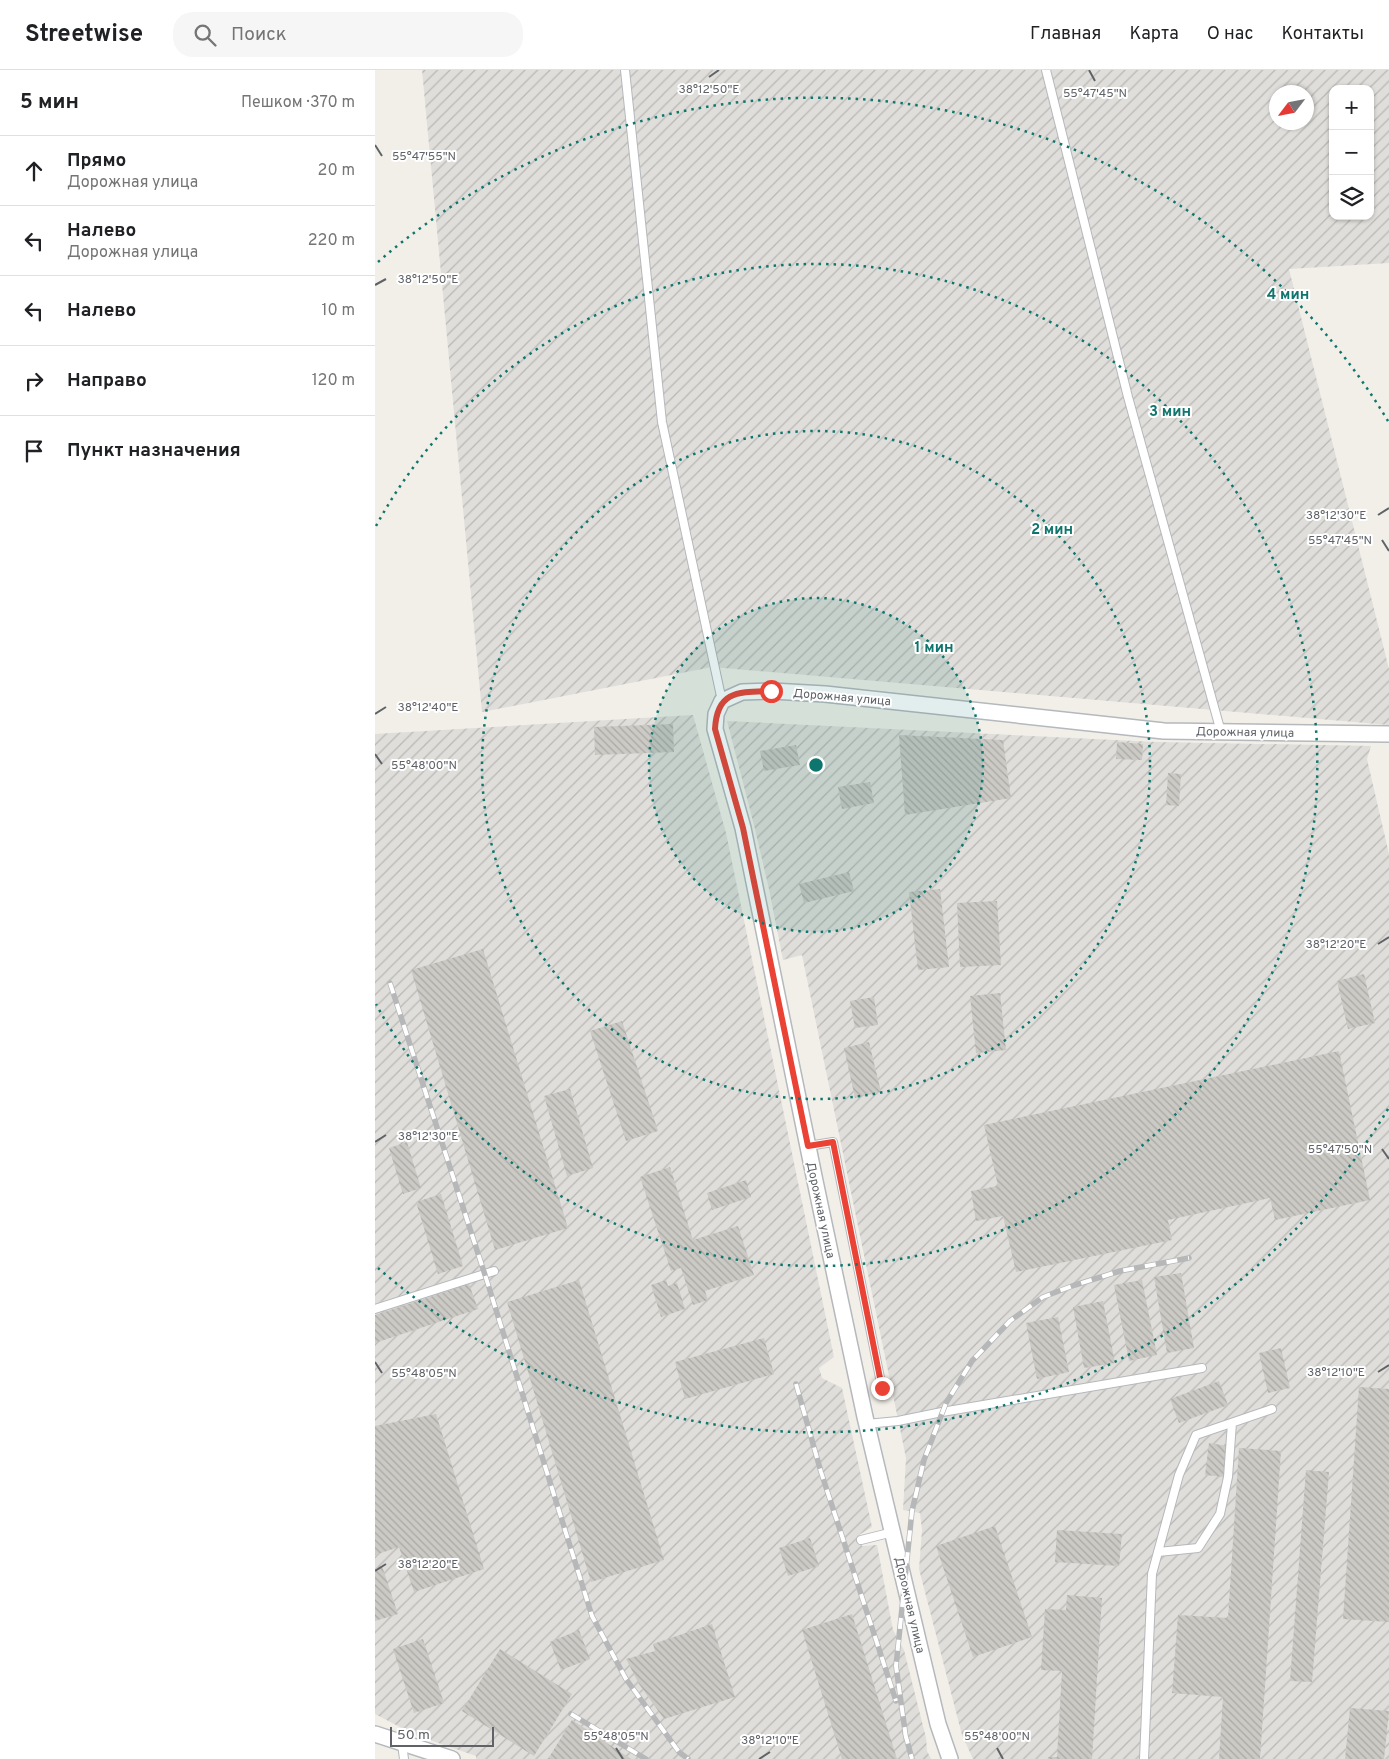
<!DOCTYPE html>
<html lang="ru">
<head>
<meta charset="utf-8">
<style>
	body { margin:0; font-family:Overpass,sans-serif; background:#f6f6f6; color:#202124 }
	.controls { position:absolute; right:15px; top:15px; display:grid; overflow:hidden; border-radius:10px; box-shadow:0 1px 4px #0004 }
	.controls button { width:45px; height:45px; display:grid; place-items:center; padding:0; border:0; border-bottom:1px solid #e0e0e0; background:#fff; color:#202124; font:25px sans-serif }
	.compass { position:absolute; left:894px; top:15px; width:45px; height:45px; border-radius:50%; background:#fff; box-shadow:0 1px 4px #0004; rotate:238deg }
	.scale { position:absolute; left:15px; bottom:12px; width:104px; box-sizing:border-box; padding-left:5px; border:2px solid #5f6368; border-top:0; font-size:14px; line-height:18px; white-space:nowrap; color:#5f6368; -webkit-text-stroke:4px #fff; paint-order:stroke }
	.stop { position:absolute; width:15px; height:15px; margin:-11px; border:4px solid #ea4335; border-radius:50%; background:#fff }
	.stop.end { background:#ea4335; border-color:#fff; box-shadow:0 1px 5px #0008 }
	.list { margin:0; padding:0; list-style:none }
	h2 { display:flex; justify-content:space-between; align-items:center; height:65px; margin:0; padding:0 20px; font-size:21px }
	h2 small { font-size:16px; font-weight:400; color:#757577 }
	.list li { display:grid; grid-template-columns:32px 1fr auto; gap:15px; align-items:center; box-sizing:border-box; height:70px; padding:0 20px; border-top:1px solid #e0e0e0 }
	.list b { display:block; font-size:19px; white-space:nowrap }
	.list p { margin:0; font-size:16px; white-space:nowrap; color:#757577 }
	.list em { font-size:16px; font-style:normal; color:#757577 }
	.icon { flex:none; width:28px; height:28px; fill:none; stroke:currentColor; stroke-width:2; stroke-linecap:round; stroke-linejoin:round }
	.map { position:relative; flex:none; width:1014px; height:1689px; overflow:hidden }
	header { display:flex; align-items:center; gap:30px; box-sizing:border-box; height:70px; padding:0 25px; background:#fff; border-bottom:1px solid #e0e0e0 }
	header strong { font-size:24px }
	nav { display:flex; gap:28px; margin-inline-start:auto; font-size:18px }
	.search { width:350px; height:45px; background:#f6f6f6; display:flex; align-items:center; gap:12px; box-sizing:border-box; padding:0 18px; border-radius:20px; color:#757577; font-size:19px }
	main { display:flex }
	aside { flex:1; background:#fff }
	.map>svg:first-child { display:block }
	.industrial { fill:url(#industrial-furrows); fill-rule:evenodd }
	.building { fill:url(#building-back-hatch) }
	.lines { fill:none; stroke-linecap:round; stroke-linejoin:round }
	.lane-casing { stroke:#b5b8bc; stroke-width:10 }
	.street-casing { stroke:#b5b8bc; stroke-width:18 }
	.lane { stroke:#fff; stroke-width:8 }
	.street { stroke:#fff; stroke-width:15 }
	.rail-casing { stroke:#b6b7b8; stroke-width:5.5 }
	.rail { stroke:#fff; stroke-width:4; stroke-dasharray:11; stroke-linecap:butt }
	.route { stroke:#ea4335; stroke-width:6 }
	.ticks { fill:none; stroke:#5f6368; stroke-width:2 }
	.ring { fill:none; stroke:#0f766e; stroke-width:2.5; stroke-dasharray:2.5 5 }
	.labels { text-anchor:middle; stroke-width:4; stroke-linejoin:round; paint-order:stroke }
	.street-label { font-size:12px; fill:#5f6368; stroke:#fff }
	.ticks-label { font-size:12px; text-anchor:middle; fill:#5f6368; stroke:#fff; stroke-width:4; stroke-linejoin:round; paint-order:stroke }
	.centre { fill:#0f766e; stroke:#fff; stroke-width:2.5 }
	.ring-label { font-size:15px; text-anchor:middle; font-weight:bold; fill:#0f766e; stroke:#fff; stroke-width:4; stroke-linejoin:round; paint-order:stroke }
</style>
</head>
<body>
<header>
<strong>Streetwise</strong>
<div class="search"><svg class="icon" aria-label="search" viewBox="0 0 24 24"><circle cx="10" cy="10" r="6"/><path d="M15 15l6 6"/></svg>Поиск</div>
<nav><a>Главная</a><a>Карта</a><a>О нас</a><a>Контакты</a></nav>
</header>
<main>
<aside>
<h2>5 мин<small>Пешком · 370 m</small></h2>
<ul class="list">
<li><svg class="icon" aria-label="ahead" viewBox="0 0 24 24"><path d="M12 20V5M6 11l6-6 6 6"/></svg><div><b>Прямо</b><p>Дорожная улица</p></div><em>20 m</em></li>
<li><svg class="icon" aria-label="left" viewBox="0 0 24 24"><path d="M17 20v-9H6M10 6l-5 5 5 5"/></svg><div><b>Налево</b><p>Дорожная улица</p></div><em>220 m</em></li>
<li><svg class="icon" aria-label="left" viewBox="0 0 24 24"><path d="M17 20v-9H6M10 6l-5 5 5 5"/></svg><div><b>Налево</b></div><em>10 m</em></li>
<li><svg class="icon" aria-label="right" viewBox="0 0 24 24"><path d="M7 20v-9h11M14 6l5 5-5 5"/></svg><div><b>Направо</b></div><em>120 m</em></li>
<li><svg class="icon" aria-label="arrive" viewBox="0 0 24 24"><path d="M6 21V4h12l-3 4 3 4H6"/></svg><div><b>Пункт назначения</b></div></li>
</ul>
</aside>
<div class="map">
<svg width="1014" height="1689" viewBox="0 0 1014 1689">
	<defs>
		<pattern id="industrial-furrows" width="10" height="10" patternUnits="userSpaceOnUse" patternTransform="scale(1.25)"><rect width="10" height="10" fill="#e0deda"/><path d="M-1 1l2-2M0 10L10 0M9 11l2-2" fill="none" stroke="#b9b8b5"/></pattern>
		<pattern id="building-back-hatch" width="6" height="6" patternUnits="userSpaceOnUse" patternTransform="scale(1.25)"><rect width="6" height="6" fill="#cccac5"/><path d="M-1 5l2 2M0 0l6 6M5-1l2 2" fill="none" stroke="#a9a8a4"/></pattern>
	</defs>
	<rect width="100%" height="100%" fill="#f1efe8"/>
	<path class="industrial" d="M 47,0 L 1014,0 L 1014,193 L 914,199 L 1014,599 L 1014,655 L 337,597 L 107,642 ZM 958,19 L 995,19 L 995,146 L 958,146 ZM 902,22 L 932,22 L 932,52 L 902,52 Z
		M 318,645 L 351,763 L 459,1287 L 444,1298 L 447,1308 L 467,1318 L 497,1457 L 484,1465 L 487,1476 L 502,1475 L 518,1560 L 529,1580 L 551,1668 L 552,1681 L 556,1689 L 101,1689 L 101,1686 L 40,1665 L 0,1644 L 0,664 Z
		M 352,651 L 781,672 L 996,676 L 992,689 L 1014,784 L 1014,1689 L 598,1689 L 587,1665 L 544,1499 L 547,1460 L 545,1443 L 528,1440 L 531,1388 L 427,885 L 408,890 L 394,819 L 379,755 Z"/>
	<path class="building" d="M 298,654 L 299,682 L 220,685 L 219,657 Z
		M 524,665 L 628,670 L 636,728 L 530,745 Z
		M 742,672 L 768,674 L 767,690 L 741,689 Z
		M 421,675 L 425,695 L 389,701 L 385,681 Z
		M 793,703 L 806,704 L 804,736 L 791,735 Z
		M 495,712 L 499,733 L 467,739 L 463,717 Z
		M 474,802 L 479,821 L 429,833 L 424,814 Z
		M 565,819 L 574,897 L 543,900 L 534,822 Z
		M 622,831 L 626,895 L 585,897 L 582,833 Z
		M 108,879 L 193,1158 L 120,1180 L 36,900 Z
		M 989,904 L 1000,953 L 973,959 L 962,911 Z
		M 625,923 L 631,980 L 601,983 L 595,926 Z
		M 499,927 L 503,955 L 480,958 L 475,931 Z
		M 247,951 L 283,1061 L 251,1071 L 215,961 Z
		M 494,972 L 506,1022 L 480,1028 L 469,978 Z
		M 964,981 L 995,1130 L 900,1150 L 895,1128 L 793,1150 L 797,1170 L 641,1202 L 628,1146 L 601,1151 L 596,1121 L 623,1116 L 609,1055 Z
		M 195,1019 L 218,1098 L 192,1106 L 169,1026 Z
		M 32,1072 L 46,1118 L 28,1124 L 14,1078 Z
		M 295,1097 L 318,1170 L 363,1156 L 379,1205 L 330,1221 L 333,1230 L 318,1235 L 306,1198 L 296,1201 L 265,1107 Z
		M 371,1110 L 376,1127 L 337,1140 L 332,1123 Z
		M 66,1124 L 88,1196 L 63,1204 L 41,1132 Z
		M 806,1203 L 819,1278 L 792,1283 L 779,1207 Z
		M 204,1210 L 289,1490 L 216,1512 L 132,1232 Z
		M 291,1210 L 293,1216 L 302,1213 L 310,1239 L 286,1247 L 276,1215 Z
		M 767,1210 L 782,1285 L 754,1291 L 739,1215 Z
		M 94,1214 L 103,1239 L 0,1273 L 0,1245 Z
		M 728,1231 L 740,1293 L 709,1298 L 698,1237 Z
		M 683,1247 L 694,1302 L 662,1309 L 651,1253 Z
		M 389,1268 L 399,1304 L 310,1329 L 300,1292 Z
		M 906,1278 L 915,1318 L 893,1323 L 884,1283 Z
		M 844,1311 L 853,1335 L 804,1353 L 795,1329 Z
		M 984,1317 L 1014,1319 L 1014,1552 L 968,1549 Z
		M 61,1344 L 109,1499 L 39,1522 L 24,1477 L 0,1485 L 0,1356 Z
		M 834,1373 L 852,1376 L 849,1407 L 830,1405 Z
		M 864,1378 L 906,1381 L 885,1689 L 844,1689 L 848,1627 L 797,1623 L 803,1545 L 853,1548 Z
		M 931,1400 L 954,1402 L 937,1612 L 915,1611 Z
		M 620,1456 L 657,1567 L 598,1587 L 561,1476 Z
		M 682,1460 L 747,1464 L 744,1496 L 680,1492 Z
		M 435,1468 L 444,1496 L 413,1506 L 404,1478 Z
		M 7,1496 L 23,1544 L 0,1551 L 0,1498 Z
		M 692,1525 L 727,1528 L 717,1689 L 673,1689 L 673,1687 L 682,1687 L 687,1601 L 666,1600 L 670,1539 L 691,1540 Z
		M 477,1544 L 522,1689 L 467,1689 L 427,1560 Z
		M 337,1554 L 360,1627 L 289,1649 L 264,1614 L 251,1589 L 280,1581 L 278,1574 Z
		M 204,1560 L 215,1589 L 186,1600 L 175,1572 Z
		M 48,1569 L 69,1633 L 39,1643 L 18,1579 Z
		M 125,1579 L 197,1624 L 159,1686 L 87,1641 Z
		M 975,1638 L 1014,1641 L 1009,1689 L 970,1689 Z
		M 197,1650 L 256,1689 L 173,1689 Z"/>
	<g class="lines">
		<defs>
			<path id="lane" d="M 250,0 L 287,352 L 347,631
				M 671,0 L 753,327 L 846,662
				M 433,1076 L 458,1072 L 507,1318
				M 0,1239 L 119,1201
				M 491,1354 L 523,1351 L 567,1342 L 827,1298
				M 486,1470 L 518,1462
				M 783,1482 L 823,1478 L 845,1444 L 853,1407 L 857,1353
				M 27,1674 L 29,1689
				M 769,1689 L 777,1504 L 804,1405 L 821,1365 L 897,1339"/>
			<path id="street" d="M 0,1664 L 77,1689
				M 575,1689 L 563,1654 L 490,1347 L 440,1111 L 368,758 L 340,659 L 341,644 L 347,631 L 367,622 L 397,621 L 450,624 L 789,661 L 1014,664"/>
		</defs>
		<use href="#lane" class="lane-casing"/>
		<use href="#street" class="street-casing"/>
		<use href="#lane" class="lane"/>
		<use href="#street" class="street"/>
		<defs>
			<path id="rail" d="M 15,913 L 111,1208 L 217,1546 L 251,1609 L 304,1682 L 313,1689
				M 421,1314 L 446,1402 L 521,1631
				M 196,1644 L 271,1689
				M 530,1663 L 537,1689
				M 531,1668 L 521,1596 L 537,1441 L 549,1390 L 571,1333 L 597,1291 L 635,1251 L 668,1227 L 700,1215 L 745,1201 L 814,1188"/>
		</defs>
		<use href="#rail" class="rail-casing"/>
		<use href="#rail" class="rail"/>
	</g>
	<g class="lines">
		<path class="route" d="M 396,621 C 364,622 342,620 340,659 L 368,758 L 433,1076 L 458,1072 L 507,1318"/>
	</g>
	<path class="ticks" d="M 714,0 L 720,11M 334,7 L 344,0M 0,75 L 7,86M 0,215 L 11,209M 1003,445 L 1014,438M 1007,470 L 1014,481M 0,644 L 11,637M 0,684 L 7,694M 1003,874 L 1014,867M 0,1072 L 11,1065M 1007,1079 L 1014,1089M 0,1292 L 7,1303M 1003,1302 L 1014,1295M 0,1501 L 11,1494M 241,1678 L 248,1689M 622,1678 L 628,1689M 384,1689 L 395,1682"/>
	<circle cx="441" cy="695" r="167" fill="#0f766e" fill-opacity=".12"/>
	<g class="ring">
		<circle cx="441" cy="695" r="167"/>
		<circle cx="441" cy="695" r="334"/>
		<path d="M1 456A501 501 0 1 1 1 934"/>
		<path d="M1013 1039A667 667 0 0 1 3 1198M3 192A667 667 0 0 1 1013 351"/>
	</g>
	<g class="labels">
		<g class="street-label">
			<text transform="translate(467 627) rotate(5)" y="4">Дорожная улица</text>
			<text transform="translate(870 662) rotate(1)" y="4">Дорожная улица</text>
			<text transform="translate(446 1140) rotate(78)" y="4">Дорожная улица</text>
			<text transform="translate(535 1535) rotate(77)" y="4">Дорожная улица</text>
		</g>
	</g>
	<g class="ticks-label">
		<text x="334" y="23">38°12'50"E</text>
		<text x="720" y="27">55°47'45"N</text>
		<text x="49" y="90">55°47'55"N</text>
		<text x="53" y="213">38°12'50"E</text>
		<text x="961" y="449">38°12'30"E</text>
		<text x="965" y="474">55°47'45"N</text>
		<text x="53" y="641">38°12'40"E</text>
		<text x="49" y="699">55°48'00"N</text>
		<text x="961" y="878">38°12'20"E</text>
		<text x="53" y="1070">38°12'30"E</text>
		<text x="965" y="1083">55°47'50"N</text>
		<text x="961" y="1306">38°12'10"E</text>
		<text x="49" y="1307">55°48'05"N</text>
		<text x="53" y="1498">38°12'20"E</text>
		<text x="241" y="1670">55°48'05"N</text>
		<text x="622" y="1670">55°48'00"N</text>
		<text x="395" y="1674">38°12'10"E</text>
	</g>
	<circle cx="441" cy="695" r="8" class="centre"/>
	<g class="ring-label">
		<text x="913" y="229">4 мин</text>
		<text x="795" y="346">3 мин</text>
		<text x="677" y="464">2 мин</text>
		<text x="559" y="582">1 мин</text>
	</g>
</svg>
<div class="controls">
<button>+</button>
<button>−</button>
<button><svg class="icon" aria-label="layers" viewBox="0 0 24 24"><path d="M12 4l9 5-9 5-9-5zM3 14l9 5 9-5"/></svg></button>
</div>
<svg class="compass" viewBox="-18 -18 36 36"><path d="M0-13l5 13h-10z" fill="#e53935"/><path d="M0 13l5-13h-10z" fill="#757577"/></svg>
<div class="scale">50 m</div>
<div class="stop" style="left:396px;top:621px"></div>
<div class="stop end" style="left:507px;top:1318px"></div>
</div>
</main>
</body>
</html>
